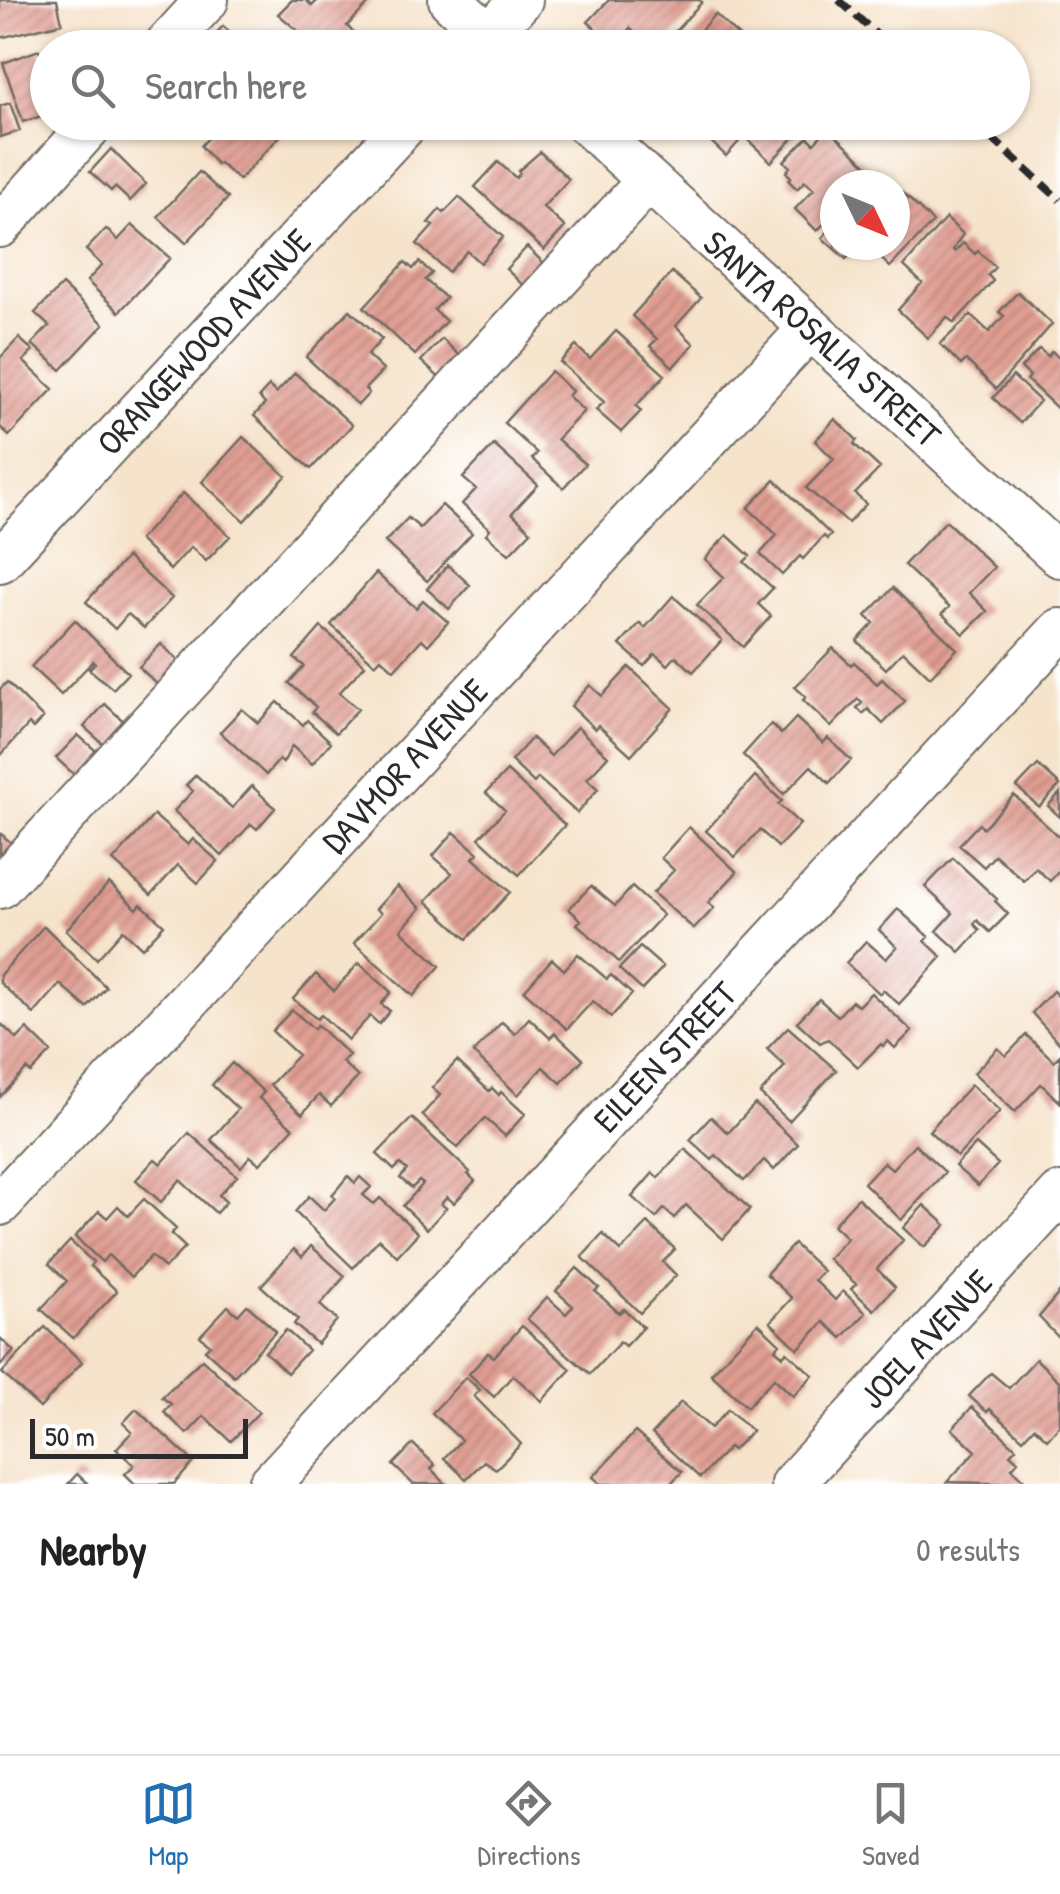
<!DOCTYPE html>
<html lang="en">
<head>
<meta charset="utf-8">
<style>
	body { margin:0; font-family:"Patrick Hand",sans-serif; background:#f6f6f6; color:#222 }
	.compass { position:absolute; left:820px; top:170px; width:90px; height:90px; border-radius:50%; background:#fff; box-shadow:0 2px 8px #0004; rotate:133deg }
	.scale { position:absolute; left:30px; bottom:25px; width:218px; box-sizing:border-box; padding-left:10px; border:5px solid #2b2b2b; border-top:0; font-size:28px; line-height:35px; white-space:nowrap; color:#2b2b2b; -webkit-text-stroke:8px #fff; paint-order:stroke }
	.list { margin:0; padding:0; list-style:none }
	h2 { display:flex; justify-content:space-between; align-items:center; height:130px; margin:0; padding:0 40px; font-size:42px }
	h2 small { font-size:32px; font-weight:400; color:#767676 }
	.icon { flex:none; width:55px; height:55px; fill:none; stroke:currentColor; stroke-width:2; stroke-linecap:round; stroke-linejoin:round }
	.map { position:relative; flex:none; width:1060px; height:1484px; overflow:hidden }
	.search { position:absolute; background:#fff; box-shadow:0 2px 8px #0004; left:30px; right:30px; top:30px; height:110px; display:flex; align-items:center; gap:25px; box-sizing:border-box; padding:0 35px; border-radius:55px; color:#767676; font-size:38px }
	.sheet { height:270px; background:#fff }
	nav { display:flex; justify-content:space-around; align-items:center; box-sizing:border-box; height:140px; border-top:2px solid #e0e0e0; background:#fff; font-size:28px; color:#767676 }
	nav a { display:grid; justify-items:center; gap:5px }
	nav .on { color:#1f6fb2 }
	.map>svg:first-child { display:block }
	.building { fill:url(#building-hatch) }
	.lines { fill:none; stroke-linecap:round; stroke-linejoin:round }
	.minor-casing { stroke:#726b63; stroke-width:46 }
	.minor { stroke:#fff; stroke-width:42 }
	.rail { stroke:#2b2b2b; stroke-width:8; stroke-dasharray:15 8; stroke-linecap:butt }
	.labels { text-anchor:middle; stroke-width:8; stroke-linejoin:round; paint-order:stroke }
	.street-label { font-size:35px; fill:#2b2b2b; stroke:#fff }
</style>
</head>
<body>
<div class="map">
<svg width="1060" height="1484" viewBox="0 0 1060 1484">
	<defs>
		<pattern id="building-hatch" width="6" height="6" patternUnits="userSpaceOnUse" patternTransform="scale(2.5)"><rect width="6" height="6" fill="#e19e93"/><path d="M-1 1l2-2M0 6l6-6M5 7l2-2" fill="none" stroke="#b78178"/></pattern>
	</defs>
	<rect width="100%" height="100%" fill="#fff"/>
	<filter id="ink" filterUnits="userSpaceOnUse"><feTurbulence type="fractalNoise" baseFrequency=".01" numOctaves="2"/><feDisplacementMap in="SourceGraphic" scale="20" xChannelSelector="R" yChannelSelector="G"/><feConvolveMatrix kernelMatrix="1 2 1 2 8 2 1 2 1" color-interpolation-filters="sRGB"/></filter>
	<filter id="wash" filterUnits="userSpaceOnUse"><feTurbulence type="fractalNoise" baseFrequency=".0048" numOctaves="4" result="noise"/><feDisplacementMap in="SourceGraphic" scale="40" xChannelSelector="R" yChannelSelector="G"/><feGaussianBlur stdDeviation="2.25" result="paint"/><feColorMatrix in="noise" values="0 0 0 0 0 0 0 0 0 0 0 0 0 0 0 0 0 1.4 0 .05"/><feComposite in="paint" operator="in"/></filter>
	<g filter="url(#wash)">
		<rect width="100%" height="100%" fill="#f6e3cb"/>
		<g id="blocks">
			<path class="building" d="M 0,0 L 57,0 L 62,23 L 0,38 Z
				M 292,0 L 306,0 L 312,6 L 318,0 L 372,0 L 347,26 L 364,43 L 359,48 L 318,48 L 278,14 Z
				M 609,0 L 699,0 L 702,2 L 660,48 L 650,48 L 630,28 L 614,46 L 588,22 Z
				M 715,14 L 751,48 L 685,48 Z
				M 223,26 L 247,48 L 203,48 Z
				M 292,35 L 302,44 L 309,48 L 280,48 Z
				M 39,50 L 48,73 L 48,114 L 23,122 L 3,63 Z
				M 10,103 L 20,131 L 0,137 L 0,106 Z
				M 222,122 L 235,125 L 267,122 L 281,135 L 239,180 L 219,163 L 217,165 L 201,146 Z
				M 713,122 L 808,122 L 771,162 L 744,136 L 726,156 L 702,133 Z
				M 828,128 L 868,166 L 850,185 L 835,185 L 835,212 L 817,231 L 795,209 L 814,189 L 805,181 L 797,189 L 788,180 L 791,177 L 786,172 L 790,167 L 784,161 L 808,137 L 814,143 Z
				M 111,149 L 146,184 L 130,201 L 115,187 L 111,191 L 90,172 Z
				M 540,152 L 569,179 L 543,207 L 565,227 L 544,250 L 475,187 L 498,162 L 516,178 L 520,173 L 518,171 Z
				M 199,172 L 228,198 L 186,243 L 158,217 Z
				M 902,192 L 933,222 L 890,267 L 867,245 L 895,245 L 895,199 Z
				M 459,197 L 503,237 L 480,263 L 467,251 L 448,272 L 417,244 L 433,226 L 428,223 L 440,209 L 444,213 Z
				M 946,218 L 963,234 L 953,250 L 955,252 L 963,243 L 975,254 L 978,251 L 995,267 L 988,275 L 993,281 L 954,323 L 947,317 L 928,338 L 898,310 L 922,283 L 904,266 Z
				M 835,224 L 835,245 L 859,245 L 846,259 L 822,238 Z
				M 132,225 L 170,258 L 119,312 L 87,281 L 102,265 L 86,250 L 106,229 L 118,240 Z
				M 527,247 L 552,271 L 531,293 L 506,269 Z
				M 405,262 L 413,269 L 419,262 L 432,273 L 425,280 L 446,298 L 434,310 L 446,321 L 415,355 L 364,307 Z
				M 672,272 L 701,298 L 676,326 L 694,344 L 673,367 L 650,346 L 657,339 L 632,316 Z
				M 62,285 L 104,324 L 61,370 L 32,344 L 49,326 L 35,313 Z
				M 1018,292 L 1052,324 L 996,389 L 966,360 L 961,365 L 940,344 L 971,315 L 989,332 L 1004,316 L 999,312 Z
				M 350,310 L 382,339 L 367,355 L 383,370 L 365,389 L 369,393 L 358,405 L 306,357 Z
				M 616,331 L 665,375 L 636,406 L 641,411 L 621,432 L 596,410 L 604,402 L 560,362 L 576,346 L 590,359 Z
				M 19,338 L 33,351 L 23,361 L 53,389 L 9,436 L 0,427 L 0,358 Z
				M 442,339 L 467,362 L 446,384 L 421,361 Z
				M 1039,349 L 1048,356 L 1052,351 L 1060,359 L 1060,411 L 1027,380 L 1030,376 L 1021,368 Z
				M 551,371 L 572,391 L 568,396 L 584,411 L 557,439 L 585,464 L 563,488 L 532,459 L 537,453 L 504,423 Z
				M 295,373 L 352,425 L 311,469 L 254,416 L 265,404 L 259,397 L 269,386 L 276,393 Z
				M 1013,376 L 1040,401 L 1020,423 L 993,398 Z
				M 835,419 L 857,440 L 854,444 L 880,468 L 855,494 L 866,504 L 848,523 L 806,488 L 834,459 L 815,441 Z
				M 243,437 L 286,476 L 244,521 L 202,482 Z
				M 494,445 L 538,485 L 512,513 L 531,531 L 509,554 L 486,534 L 490,529 L 462,504 L 476,489 L 463,478 Z
				M 775,480 L 831,535 L 827,539 L 824,536 L 803,559 L 800,556 L 782,575 L 760,554 L 777,535 L 748,508 Z
				M 183,493 L 230,536 L 206,561 L 191,547 L 170,570 L 139,540 Z
				M 442,505 L 472,533 L 427,581 L 385,542 L 408,518 L 420,528 Z
				M 946,521 L 994,567 L 969,593 L 987,611 L 964,634 L 942,614 L 949,607 L 904,565 Z
				M 727,535 L 750,556 L 744,562 L 773,588 L 758,604 L 771,616 L 743,647 L 697,605 L 724,577 L 705,559 Z
				M 127,557 L 172,598 L 144,628 L 128,614 L 115,629 L 86,602 Z
				M 448,565 L 470,585 L 449,609 L 427,589 Z
				M 376,573 L 416,608 L 423,600 L 448,622 L 428,645 L 422,639 L 394,670 L 381,658 L 375,664 L 331,625 Z
				M 893,588 L 957,649 L 930,677 L 903,651 L 886,669 L 857,641 L 874,623 L 866,616 Z
				M 673,596 L 722,640 L 693,672 L 676,656 L 668,665 L 655,654 L 644,666 L 620,645 L 640,623 L 645,628 Z
				M 75,620 L 128,673 L 113,689 L 89,669 L 95,663 L 93,661 L 61,695 L 31,667 Z
				M 321,627 L 365,665 L 339,693 L 358,709 L 336,733 L 312,712 L 316,707 L 289,683 L 304,666 L 294,658 Z
				M 161,644 L 186,668 L 164,691 L 139,667 Z
				M 833,648 L 851,665 L 854,662 L 877,684 L 882,679 L 905,701 L 883,724 L 868,709 L 863,714 L 857,708 L 862,703 L 858,699 L 831,727 L 803,700 L 806,697 L 795,687 Z
				M 629,667 L 673,708 L 631,755 L 598,725 L 595,729 L 571,706 L 590,685 L 602,696 Z
				M 7,682 L 43,718 L 33,728 L 29,724 L 0,756 L 0,689 Z
				M 278,702 L 303,725 L 307,720 L 331,742 L 312,764 L 292,746 L 283,763 L 279,760 L 266,775 L 220,732 L 242,709 L 258,723 Z
				M 105,704 L 131,728 L 110,750 L 84,727 Z
				M 796,718 L 823,743 L 828,738 L 851,760 L 829,783 L 811,766 L 784,794 L 743,755 L 771,724 L 781,734 Z
				M 577,727 L 608,756 L 587,779 L 598,789 L 577,813 L 538,778 L 534,783 L 511,761 L 532,738 L 551,756 Z
				M 78,735 L 103,757 L 81,781 L 56,758 Z
				M 1038,765 L 1060,785 L 1039,807 L 1017,787 Z
				M 507,771 L 565,825 L 519,875 L 479,838 L 505,810 L 486,793 Z
				M 196,775 L 232,808 L 252,786 L 275,808 L 257,829 L 251,824 L 222,856 L 174,811 L 193,791 L 186,785 Z
				M 755,776 L 782,801 L 778,804 L 800,824 L 778,847 L 760,830 L 735,857 L 706,831 Z
				M 1060,793 L 1060,817 L 1048,806 Z
				M 1014,795 L 1060,838 L 1060,870 L 1050,881 L 1036,868 L 1024,881 L 995,855 L 984,867 L 959,845 L 979,824 L 983,828 Z
				M 154,815 L 188,845 L 193,839 L 218,861 L 198,883 L 178,865 L 151,895 L 113,861 Z
				M 689,827 L 737,872 L 708,903 L 714,908 L 694,929 L 653,893 L 674,870 L 661,858 Z
				M 454,832 L 478,853 L 473,858 L 510,892 L 467,939 L 426,901 L 452,873 L 433,856 Z
				M 0,833 L 18,849 L 0,868 Z
				M 953,858 L 997,899 L 995,901 L 1008,914 L 990,932 L 977,920 L 974,924 L 980,930 L 960,952 L 937,931 L 953,913 L 925,887 Z
				M 109,883 L 137,909 L 141,904 L 164,925 L 142,948 L 123,930 L 97,959 L 66,930 Z
				M 397,886 L 421,908 L 401,930 L 440,966 L 413,996 L 354,943 L 381,913 L 376,909 Z
				M 591,886 L 615,906 L 632,887 L 663,915 L 619,962 L 577,924 L 581,920 L 569,909 Z
				M 898,909 L 929,937 L 925,941 L 942,957 L 899,1004 L 883,990 L 880,994 L 846,963 L 866,941 L 886,959 L 897,947 L 879,930 Z
				M 44,926 L 106,987 L 87,1008 L 60,984 L 34,1014 L 0,983 L 0,975 Z
				M 640,947 L 663,967 L 642,990 L 619,969 Z
				M 578,954 L 607,979 L 611,975 L 632,994 L 611,1017 L 593,1001 L 567,1029 L 524,991 L 552,959 L 564,970 Z
				M 359,963 L 391,992 L 381,1004 L 390,1011 L 379,1024 L 370,1016 L 348,1040 L 321,1015 L 317,1019 L 293,999 L 316,974 L 334,991 Z
				M 1053,991 L 1060,998 L 1060,1044 L 1032,1013 Z
				M 871,993 L 912,1031 L 895,1048 L 888,1041 L 883,1046 L 881,1044 L 858,1067 L 828,1039 L 820,1043 L 797,1022 L 819,999 L 838,1016 L 852,1001 L 858,1006 Z
				M 292,1010 L 314,1029 L 317,1025 L 349,1055 L 342,1062 L 358,1077 L 331,1106 L 319,1095 L 302,1114 L 270,1085 L 298,1055 L 272,1031 Z
				M 529,1018 L 550,1038 L 555,1033 L 583,1059 L 561,1083 L 543,1067 L 518,1095 L 473,1053 L 502,1022 L 515,1034 Z
				M 0,1023 L 17,1039 L 27,1029 L 51,1052 L 31,1073 L 27,1069 L 0,1097 Z
				M 788,1027 L 836,1070 L 789,1121 L 760,1094 L 785,1066 L 767,1049 Z
				M 1026,1035 L 1054,1061 L 1060,1055 L 1060,1102 L 1041,1084 L 1015,1112 L 974,1073 L 998,1048 L 1006,1056 Z
				M 457,1061 L 489,1091 L 492,1088 L 499,1095 L 501,1092 L 525,1114 L 505,1136 L 485,1118 L 458,1148 L 422,1115 L 440,1095 L 432,1088 Z
				M 232,1063 L 264,1092 L 259,1098 L 293,1128 L 260,1164 L 250,1156 L 241,1167 L 211,1140 L 238,1109 L 212,1085 Z
				M 971,1085 L 1000,1111 L 957,1157 L 929,1131 Z
				M 755,1104 L 798,1144 L 774,1170 L 764,1160 L 744,1181 L 716,1155 L 712,1160 L 690,1140 L 711,1117 L 728,1133 Z
				M 412,1118 L 470,1172 L 468,1174 L 475,1181 L 454,1203 L 447,1197 L 441,1204 L 446,1208 L 427,1229 L 403,1206 L 423,1184 L 419,1181 L 412,1188 L 400,1178 L 407,1170 L 400,1164 L 394,1170 L 377,1154 Z
				M 189,1133 L 237,1176 L 219,1195 L 226,1202 L 216,1213 L 180,1180 L 161,1202 L 136,1180 L 155,1159 L 161,1164 Z
				M 915,1144 L 945,1172 L 901,1220 L 864,1183 L 884,1162 L 892,1169 Z
				M 976,1144 L 998,1164 L 978,1186 L 955,1166 Z
				M 685,1149 L 750,1209 L 723,1239 L 686,1205 L 674,1218 L 664,1209 L 656,1218 L 632,1197 L 653,1173 L 658,1178 Z
				M 348,1176 L 355,1183 L 360,1177 L 371,1187 L 363,1195 L 374,1204 L 380,1198 L 418,1233 L 397,1256 L 379,1239 L 353,1268 L 295,1212 L 309,1196 L 324,1210 L 335,1198 L 332,1195 Z
				M 858,1198 L 903,1240 L 877,1269 L 895,1287 L 874,1310 L 851,1289 L 856,1284 L 828,1259 L 847,1238 L 833,1225 Z
				M 144,1199 L 176,1229 L 171,1234 L 185,1247 L 165,1268 L 151,1256 L 131,1277 L 108,1255 L 102,1262 L 75,1237 L 99,1211 L 107,1218 L 118,1206 L 128,1216 Z
				M 924,1205 L 946,1225 L 924,1247 L 903,1228 Z
				M 648,1223 L 675,1249 L 663,1262 L 676,1275 L 640,1313 L 582,1257 L 603,1234 L 621,1251 Z
				M 70,1241 L 93,1262 L 90,1266 L 117,1291 L 73,1338 L 41,1309 L 67,1281 L 49,1264 Z
				M 794,1244 L 823,1271 L 814,1280 L 835,1300 L 843,1291 L 866,1313 L 842,1338 L 824,1322 L 798,1349 L 770,1322 L 792,1298 L 766,1274 Z
				M 311,1246 L 345,1276 L 320,1305 L 337,1320 L 317,1344 L 294,1324 L 298,1319 L 261,1286 L 294,1249 L 302,1257 Z
				M 577,1268 L 599,1288 L 595,1291 L 619,1313 L 624,1309 L 643,1327 L 625,1346 L 620,1342 L 590,1374 L 527,1319 L 547,1297 L 566,1314 L 573,1306 L 556,1291 Z
				M 1060,1292 L 1060,1339 L 1039,1317 Z
				M 247,1305 L 276,1331 L 234,1376 L 205,1350 L 210,1345 L 200,1336 L 228,1306 L 238,1315 Z
				M 758,1323 L 780,1344 L 775,1349 L 783,1356 L 787,1352 L 813,1375 L 793,1396 L 774,1378 L 747,1407 L 711,1374 Z
				M 522,1326 L 571,1369 L 542,1401 L 513,1375 L 494,1397 L 469,1374 L 488,1353 L 494,1357 Z
				M 45,1327 L 82,1362 L 40,1408 L 2,1373 Z
				M 286,1330 L 308,1350 L 287,1373 L 265,1352 Z
				M 0,1338 L 14,1351 L 0,1366 Z
				M 202,1359 L 259,1412 L 231,1441 L 204,1416 L 187,1434 L 164,1412 L 171,1404 L 162,1397 Z
				M 1036,1359 L 1060,1382 L 1060,1425 L 1047,1439 L 1034,1427 L 1023,1439 L 990,1409 L 987,1412 L 969,1396 L 991,1373 L 1009,1388 Z
				M 466,1377 L 480,1390 L 474,1396 L 521,1444 L 496,1469 L 484,1461 L 466,1479 L 444,1458 L 461,1440 L 432,1413 Z
				M 681,1402 L 711,1428 L 728,1409 L 752,1431 L 733,1450 L 729,1447 L 700,1478 L 652,1434 Z
				M 972,1407 L 1016,1448 L 1010,1454 L 1018,1461 L 1012,1468 L 1024,1480 L 1020,1484 L 947,1482 L 976,1451 L 952,1429 Z
				M 136,1409 L 194,1462 L 174,1484 L 135,1484 L 125,1474 L 134,1465 L 116,1449 L 132,1432 L 123,1423 Z
				M 635,1432 L 682,1472 L 670,1484 L 601,1484 L 593,1477 Z
				M 413,1444 L 435,1465 L 431,1469 L 446,1484 L 413,1484 L 393,1465 Z
				M 77,1474 L 88,1484 L 68,1484 Z"/>
		</g>
	</g>
	<g filter="url(#ink)">
		<use href="#blocks" fill-opacity="0" stroke="#726b63" stroke-width="2.5"/>
		<g class="lines">
			<defs>
				<path id="minor" d="M 450,0 L 502,48
					M 163,48 L 207,0
					M 478,48 L 521,0
					M 585,122 L 1060,556
					M 0,226 L 94,122
					M 0,561 L 408,122
					M 0,887 L 648,181
					M 0,1204 L 810,328
					M 270,1484 L 1060,630
					M 792,1484 L 1060,1194"/>
			</defs>
			<use href="#minor" class="minor-casing"/>
			<use href="#minor" class="minor"/>
			<path class="rail" d="M 839,0 L 891,48
				M 974,122 L 1060,200"/>
		</g>
	</g>
	<g class="labels">
		<g class="street-label">
			<text transform="translate(822 339) rotate(42)" y="12">SANTA ROSALIA STREET</text>
			<text transform="translate(204 342) rotate(-47)" y="12">ORANGEWOOD AVENUE</text>
			<text transform="translate(405 766) rotate(-47)" y="12">DAVMOR AVENUE</text>
			<text transform="translate(665 1057) rotate(-47)" y="12">EILEEN STREET</text>
			<text transform="translate(926 1339) rotate(-47)" y="12">JOEL AVENUE</text>
		</g>
	</g>
</svg>
<svg class="compass" viewBox="-18 -18 36 36"><path d="M0-13l5 13h-10z" fill="#e53935"/><path d="M0 13l5-13h-10z" fill="#767676"/></svg>
<div class="scale">50 m</div>
<div class="search"><svg class="icon" aria-label="search" viewBox="0 0 24 24"><circle cx="10" cy="10" r="6"/><path d="M15 15l6 6"/></svg>Search here</div>
</div>
<section class="sheet">
<h2>Nearby<small>0 results</small></h2>
<ul class="list">
</ul>
</section>
<nav>
<a class="on"><svg class="icon" aria-label="map" viewBox="0 0 24 24"><path d="M3 6l6-2 6 2 6-2v14l-6 2-6-2-6 2zM9 4v14M15 6v14"/></svg>Map</a>
<a><svg class="icon" aria-label="directions" viewBox="0 0 24 24"><path d="M12 3l9 9-9 9-9-9zM9 14v-3h6M13 9l2 2-2 2"/></svg>Directions</a>
<a><svg class="icon" aria-label="saved" viewBox="0 0 24 24"><path d="M7 4h10v16l-5-4-5 4z"/></svg>Saved</a>
</nav>
</body>
</html>
